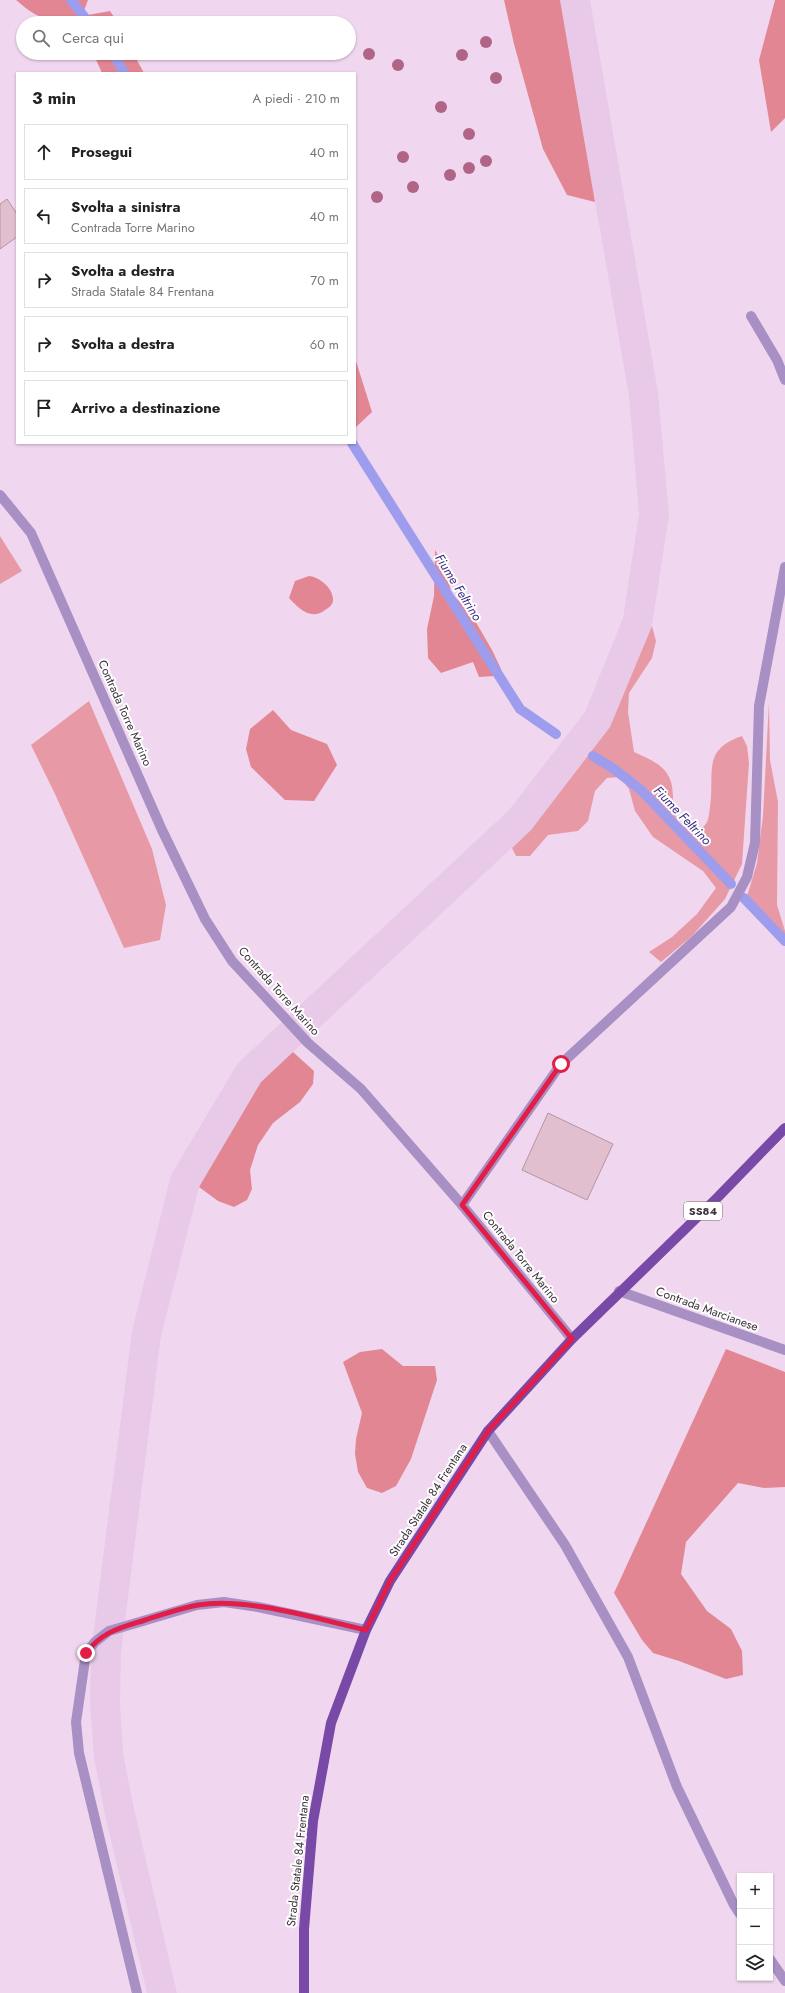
<!DOCTYPE html>
<html lang="it">
<head>
<meta charset="utf-8">
<style>
	body { margin:0; font-family:Jost,sans-serif; background:#f6f6f6; color:#222 }
	.controls { position:absolute; right:12px; bottom:12px; display:grid; overflow:hidden; border-radius:0px; box-shadow:0 1px 3px #0004 }
	.controls button { width:36px; height:36px; display:grid; place-items:center; padding:0; border:0; border-bottom:1px solid #e0e0e0; background:#fff; color:#222; font:20px sans-serif }
	.stop { position:absolute; width:12px; height:12px; margin:-9px; border:3px solid #e11d48; border-radius:50%; background:#fff }
	.stop.end { background:#e11d48; border-color:#fff; box-shadow:0 1px 4px #0008 }
	.list { margin:0; padding:0; list-style:none }
	h2 { display:flex; justify-content:space-between; align-items:center; height:52px; margin:0; padding:0 16px; font-size:17px }
	h2 small { font-size:13px; font-weight:400; color:#767676 }
	.list li { display:grid; grid-template-columns:26px 1fr auto; gap:12px; align-items:center; box-sizing:border-box; height:56px; margin:0 8px 8px; padding:0 8px; border:1px solid #e0e0e0; border-radius:0px }
	.list b { display:block; font-size:15px; white-space:nowrap }
	.list p { margin:0; font-size:13px; white-space:nowrap; color:#767676 }
	.list em { font-size:13px; font-style:normal; color:#767676 }
	.icon { flex:none; width:22px; height:22px; fill:none; stroke:currentColor; stroke-width:2; stroke-linecap:round; stroke-linejoin:round }
	.map { position:relative; flex:none; width:785px; height:1993px; overflow:hidden }
	.search { position:absolute; background:#fff; box-shadow:0 1px 3px #0004; left:16px; top:16px; width:340px; height:44px; display:flex; align-items:center; gap:10px; box-sizing:border-box; padding:0 14px; border-radius:22px; color:#767676; font-size:15px }
	.panel { position:absolute; background:#fff; box-shadow:0 1px 3px #0004; left:16px; top:72px; width:340px; height:372px; border-radius:0px }
	.map>svg:first-child { display:block }
	.built { fill:#e8cae8 }
	.green { fill:#e79aa5 }
	.forest { fill:#e38694 }
	.lines { fill:none; stroke-linecap:round; stroke-linejoin:round }
	.stream { stroke:#9e9ded; stroke-width:10 }
	.building { fill:#e1bfcf; stroke:#b495a3 }
	.service { stroke:#a890c4; stroke-width:10 }
	.minor { stroke:#a890c4; stroke-width:10 }
	.primary { stroke:#7949a7; stroke-width:10 }
	.tree { fill:#b06586 }
	.route { stroke:#e11d48; stroke-width:5 }
	.labels { text-anchor:middle; stroke-width:4; stroke-linejoin:round; paint-order:stroke }
	.shield { fill:#fff; stroke:#767076; stroke-width:1 }
	.shield-label { font-size:11px; font-weight:bold; fill:#3c333c }
	.street-label { font-size:12px; fill:#3c333c; stroke:#fff }
	.water-label { font-size:13px; font-style:italic; fill:#3a2c87; stroke:#fff }
</style>
</head>
<body>
<div class="map">
<svg width="785" height="1993" viewBox="0 0 785 1993">
	<rect width="100%" height="100%" fill="#f0d7ef"/>
	<path class="built" d="M 560,0 L 590,0 L 658,392 L 669,515 L 652,626 L 611,727 L 531,830 L 261,1082 L 199,1187 L 161,1336 L 121,1654 L 120,1702 L 123,1753 L 134,1809 L 177,1993 L 147,1993 L 105,1815 L 94,1757 L 90,1703 L 91,1652 L 132,1331 L 171,1175 L 238,1063 L 509,810 L 585,712 L 623,618 L 639,514 L 629,396 Z"/>
	<path class="green" d="M 0,536 L 22,571 L 0,584 Z
		M 652,626 L 656,641 L 652,658 L 629,693 L 628,712 L 634,752 C 647,758 663,764 669,777 C 677,792 668,817 684,826 C 688,829 694,830 698,831 C 701,829 705,826 707,822 C 709,818 709,812 710,807 C 715,773 701,750 742,736 L 747,746 L 749,763 L 742,864 L 725,899 L 692,936 L 661,962 L 649,952 L 672,937 L 697,914 L 716,888 L 703,871 L 653,837 L 635,811 L 629,789 L 620,777 L 607,778 L 595,791 L 588,821 L 578,831 L 548,835 L 530,856 L 516,856 L 512,848 L 531,830 L 610,727 Z
		M 89,701 L 152,849 L 166,905 L 160,940 L 124,948 L 55,794 L 31,745 Z
		M 769,702 L 770,760 L 778,802 L 777,905 L 785,931 L 785,946 L 745,903 L 757,863 L 763,816 Z"/>
	<path class="forest" d="M 16,0 L 88,0 L 82,16 L 110,11 L 118,23 L 84,23 L 82,16 C 48,22 42,22 16,0 Z
		M 504,0 L 560,0 L 595,202 L 567,195 L 543,149 L 514,44 Z
		M 775,0 L 785,0 L 785,118 L 771,132 L 759,60 Z
		M 93,53 L 133,53 L 144,73 L 102,73 Z
		M 355,358 L 372,412 L 355,428 Z
		M 435,550 L 447,571 L 451,593 L 470,612 L 492,650 L 501,669 L 496,676 L 479,677 L 473,662 L 441,673 L 428,658 L 427,629 L 434,596 Z
		M 309,576 C 320,577 334,589 333,601 C 332,606 328,608 325,610 C 311,621 298,608 289,598 L 295,581 Z
		M 273,710 L 291,730 L 327,744 L 337,765 L 314,801 L 285,800 L 251,767 L 246,749 L 250,729 Z
		M 293,1052 L 314,1071 L 313,1084 L 300,1102 L 273,1123 L 258,1145 L 250,1170 L 252,1189 L 247,1200 L 234,1207 L 218,1201 L 199,1187 L 261,1082 Z
		M 382,1349 L 403,1366 L 435,1366 L 437,1380 L 411,1459 L 396,1486 L 382,1493 L 367,1488 L 358,1472 L 355,1454 L 356,1439 L 362,1413 L 343,1362 L 360,1352 Z
		M 726,1349 L 785,1372 L 785,1487 L 764,1488 L 738,1483 L 686,1542 L 681,1574 L 707,1611 L 731,1629 L 742,1651 L 743,1675 L 726,1679 L 679,1661 L 653,1653 L 642,1640 L 614,1593 Z"/>
	<g class="lines">
		<path class="stream" d="M 71,0 L 89,23
			M 113,53 L 124,73
			M 352,443 L 520,709 L 556,734
			M 593,756 L 614,769 L 641,790 L 731,884
			M 744,898 L 785,941"/>
	</g>
	<path class="building" d="M 7,199 L 17,214 L 17,237 L 0,249 L 0,204 Z
		M 548,1113 L 613,1144 L 587,1200 L 522,1170 Z"/>
	<g class="lines">
		<path class="service" d="M 751,316 L 777,360 L 785,380
			M 462,1205 L 561,1064 L 731,907 L 747,877 L 755,843 L 759,706 L 785,567"/>
		<path class="minor" d="M 0,495 L 31,533 L 162,830 L 205,919 L 232,961 L 308,1043 L 361,1089 L 462,1205 L 572,1339
			M 619,1291 L 785,1350
			M 488,1431 L 565,1545 L 628,1657 L 677,1787 L 734,1905 L 740,1914
			M 770,1959 L 785,1981
			M 137,1993 L 79,1753 L 76,1722 L 86,1653 L 95,1642 L 109,1631 L 197,1605 L 224,1602 L 258,1607 L 366,1630"/>
		<path class="primary" d="M 304,1993 L 304,1929 L 313,1821 L 331,1723 L 366,1630 L 390,1581 L 488,1431 L 572,1339 L 718,1197 L 785,1128"/>
	</g>
	<g class="tree">
		<circle cx="486" cy="42" r="6"/>
		<circle cx="369" cy="54" r="6"/>
		<circle cx="462" cy="55" r="6"/>
		<circle cx="398" cy="65" r="6"/>
		<circle cx="496" cy="78" r="6"/>
		<circle cx="441" cy="107" r="6"/>
		<circle cx="469" cy="134" r="6"/>
		<circle cx="403" cy="157" r="6"/>
		<circle cx="486" cy="161" r="6"/>
		<circle cx="469" cy="168" r="6"/>
		<circle cx="450" cy="175" r="6"/>
		<circle cx="413" cy="187" r="6"/>
		<circle cx="377" cy="197" r="6"/>
	</g>
	<g class="lines">
		<path class="route" d="M 86,1653 C 103,1631 120,1628 145,1620 C 162,1615 180,1608 198,1605 C 247,1597 317,1619 366,1630 L 390,1581 L 488,1431 L 572,1339 L 462,1205 L 561,1064"/>
	</g>
	<g class="labels">
		<rect class="shield" x="684" y="1202" width="38" height="18" rx="3"/>
		<g class="shield-label">
			<text x="703" y="1215">SS84</text>
		</g>
		<g class="street-label">
			<text transform="translate(125 713) rotate(66)" y="4">Contrada Torre Marino</text>
			<text transform="translate(279 991) rotate(48)" y="4">Contrada Torre Marino</text>
			<text transform="translate(521 1257) rotate(51)" y="4">Contrada Torre Marino</text>
			<text transform="translate(707 1309) rotate(20)" y="4">Contrada Marcianese</text>
			<text transform="translate(428 1500) rotate(-57)" y="4">Strada Statale 84 Frentana</text>
			<text transform="translate(298 1861) rotate(-84)" y="4">Strada Statale 84 Frentana</text>
		</g>
		<g class="water-label">
			<text transform="translate(459 587) rotate(58)" y="5">Fiume Feltrino</text>
			<text transform="translate(683 815) rotate(46)" y="5">Fiume Feltrino</text>
		</g>
	</g>
</svg>
<div class="controls">
<button>+</button>
<button>−</button>
<button><svg class="icon" aria-label="layers" viewBox="0 0 24 24"><path d="M12 4l9 5-9 5-9-5zM3 14l9 5 9-5"/></svg></button>
</div>
<div class="stop" style="left:561px;top:1064px"></div>
<div class="stop end" style="left:86px;top:1653px"></div>
<div class="search"><svg class="icon" aria-label="search" viewBox="0 0 24 24"><circle cx="10" cy="10" r="6"/><path d="M15 15l6 6"/></svg>Cerca qui</div>
<section class="panel">
<h2>3 min<small>A piedi · 210 m</small></h2>
<ul class="list">
<li><svg class="icon" aria-label="ahead" viewBox="0 0 24 24"><path d="M12 20V5M6 11l6-6 6 6"/></svg><div><b>Prosegui</b></div><em>40 m</em></li>
<li><svg class="icon" aria-label="left" viewBox="0 0 24 24"><path d="M17 20v-9H6M10 6l-5 5 5 5"/></svg><div><b>Svolta a sinistra</b><p>Contrada Torre Marino</p></div><em>40 m</em></li>
<li><svg class="icon" aria-label="right" viewBox="0 0 24 24"><path d="M7 20v-9h11M14 6l5 5-5 5"/></svg><div><b>Svolta a destra</b><p>Strada Statale 84 Frentana</p></div><em>70 m</em></li>
<li><svg class="icon" aria-label="right" viewBox="0 0 24 24"><path d="M7 20v-9h11M14 6l5 5-5 5"/></svg><div><b>Svolta a destra</b></div><em>60 m</em></li>
<li><svg class="icon" aria-label="arrive" viewBox="0 0 24 24"><path d="M6 21V4h12l-3 4 3 4H6"/></svg><div><b>Arrivo a destinazione</b></div></li>
</ul>
</section>
</div>
</body>
</html>
